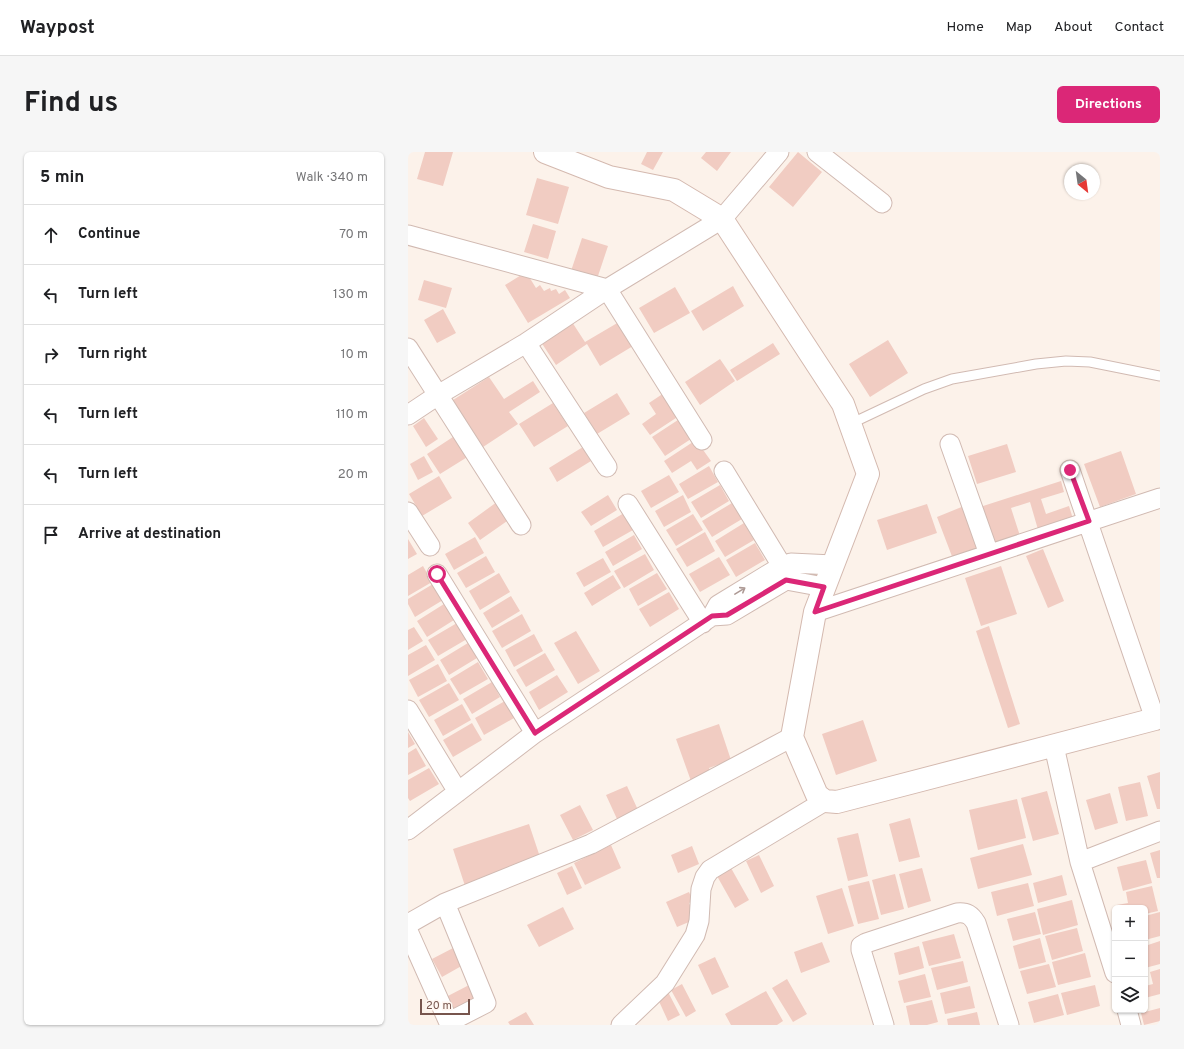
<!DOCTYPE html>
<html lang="en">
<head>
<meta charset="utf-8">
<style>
	body { margin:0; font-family:Overpass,sans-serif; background:#f6f6f6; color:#202124 }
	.controls { position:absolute; right:12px; bottom:12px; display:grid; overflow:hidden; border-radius:6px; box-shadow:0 1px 3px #0004 }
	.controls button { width:36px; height:36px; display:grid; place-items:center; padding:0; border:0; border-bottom:1px solid #e0e0e0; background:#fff; color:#202124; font:20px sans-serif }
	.compass { position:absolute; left:656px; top:12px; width:36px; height:36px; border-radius:50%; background:#fff; box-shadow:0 1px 3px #0004; rotate:151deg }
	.scale { position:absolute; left:12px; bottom:10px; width:50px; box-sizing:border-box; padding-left:4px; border:2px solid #77554d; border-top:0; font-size:11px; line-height:14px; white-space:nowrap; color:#77554d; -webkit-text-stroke:3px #fff7f1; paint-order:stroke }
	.stop { position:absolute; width:12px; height:12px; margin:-9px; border:3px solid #db2777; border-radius:50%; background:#fff }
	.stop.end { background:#db2777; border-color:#fff; box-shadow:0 1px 4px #0008 }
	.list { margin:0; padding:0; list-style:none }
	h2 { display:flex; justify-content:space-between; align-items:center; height:52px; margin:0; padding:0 16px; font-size:17px }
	h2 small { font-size:13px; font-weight:400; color:#757577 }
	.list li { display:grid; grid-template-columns:26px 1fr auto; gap:12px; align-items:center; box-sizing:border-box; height:60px; padding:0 16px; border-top:1px solid #e0e0e0 }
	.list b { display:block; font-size:15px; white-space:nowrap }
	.list em { font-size:13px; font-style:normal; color:#757577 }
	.icon { flex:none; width:22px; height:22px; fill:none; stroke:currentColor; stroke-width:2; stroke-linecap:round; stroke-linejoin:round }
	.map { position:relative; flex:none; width:752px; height:873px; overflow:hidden; border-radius:6px }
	header { display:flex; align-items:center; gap:24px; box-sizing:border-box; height:56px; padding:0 20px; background:#fff; border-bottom:1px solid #e0e0e0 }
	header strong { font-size:19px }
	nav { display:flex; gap:22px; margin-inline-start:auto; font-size:14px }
	.intro { display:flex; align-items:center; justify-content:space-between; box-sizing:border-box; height:96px; padding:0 24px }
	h1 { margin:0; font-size:28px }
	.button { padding:10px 18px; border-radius:6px; background:#db2777; color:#fff; font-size:14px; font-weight:700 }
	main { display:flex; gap:24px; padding:0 24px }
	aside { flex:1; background:#fff; border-radius:6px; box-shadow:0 1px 3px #0004 }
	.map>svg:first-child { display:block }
	.building { fill:#f1ccc2 }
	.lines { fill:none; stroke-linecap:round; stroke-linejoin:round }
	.lane-casing { stroke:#d1bab2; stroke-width:11 }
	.street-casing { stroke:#d1bab2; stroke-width:21 }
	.secondary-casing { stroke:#d4b9af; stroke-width:24 }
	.lane { stroke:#fff; stroke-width:9 }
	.street { stroke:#fff; stroke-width:19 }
	.secondary { stroke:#fff; stroke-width:22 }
	.oneway { stroke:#ad9994 }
	.route { stroke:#db2777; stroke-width:5 }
</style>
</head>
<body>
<header>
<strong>Waypost</strong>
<nav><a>Home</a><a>Map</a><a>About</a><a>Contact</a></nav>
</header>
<div class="intro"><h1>Find us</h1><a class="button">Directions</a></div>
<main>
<aside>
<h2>5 min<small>Walk · 340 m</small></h2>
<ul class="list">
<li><svg class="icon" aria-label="ahead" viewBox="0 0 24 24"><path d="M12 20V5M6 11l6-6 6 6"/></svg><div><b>Continue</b></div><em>70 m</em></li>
<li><svg class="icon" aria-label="left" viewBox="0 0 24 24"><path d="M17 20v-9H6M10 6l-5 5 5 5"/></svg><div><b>Turn left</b></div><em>130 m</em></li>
<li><svg class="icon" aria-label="right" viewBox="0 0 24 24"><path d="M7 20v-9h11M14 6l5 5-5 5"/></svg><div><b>Turn right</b></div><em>10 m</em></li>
<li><svg class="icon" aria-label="left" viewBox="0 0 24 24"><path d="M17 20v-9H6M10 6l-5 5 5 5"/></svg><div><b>Turn left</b></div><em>110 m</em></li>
<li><svg class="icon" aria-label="left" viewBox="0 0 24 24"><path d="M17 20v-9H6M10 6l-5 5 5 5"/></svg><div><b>Turn left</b></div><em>20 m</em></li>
<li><svg class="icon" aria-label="arrive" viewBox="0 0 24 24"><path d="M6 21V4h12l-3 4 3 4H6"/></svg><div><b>Arrive at destination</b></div></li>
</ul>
</aside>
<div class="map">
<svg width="752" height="873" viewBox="0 0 752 873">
	<rect width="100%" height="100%" fill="#fcf2ea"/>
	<path class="building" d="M 17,0 L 45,0 L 35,34 L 9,27 Z
		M 239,0 L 255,0 L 245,18 L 233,12 Z
		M 298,0 L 323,0 L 309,19 L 293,6 Z
		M 390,0 L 414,20 L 385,55 L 361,35 Z
		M 129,26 L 161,35 L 150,72 L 118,63 Z
		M 125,72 L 148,79 L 140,107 L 116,100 Z
		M 174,86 L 200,94 L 189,127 L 163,119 Z
		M 118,120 L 128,136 L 132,133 L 136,139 L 142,136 L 143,139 L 148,137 L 151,142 L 157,138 L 162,146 L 120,171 L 97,133 Z
		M 16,128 L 44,136 L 38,156 L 10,148 Z
		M 325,134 L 336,154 L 295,179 L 283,159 Z
		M 267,135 L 282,161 L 246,181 L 231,156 Z
		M 35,157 L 48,181 L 29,191 L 16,168 Z
		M 164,170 L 177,190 L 211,170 L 225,194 L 192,214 L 179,192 L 148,213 L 133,190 Z
		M 480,188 L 500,221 L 462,245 L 441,212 Z
		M 365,191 L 372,202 L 329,229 L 322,218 Z
		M 312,207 L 327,229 L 292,253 L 277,230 Z
		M 81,225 L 96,247 L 125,229 L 132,240 L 101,260 L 110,272 L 75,295 L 45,248 Z
		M 209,241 L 222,262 L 189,282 L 176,261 Z
		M 256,241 L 271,264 L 242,283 L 234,272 L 248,262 L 241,251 Z
		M 145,251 L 160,274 L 126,295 L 111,272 Z
		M 16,266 L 30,287 L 18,295 L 5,274 Z
		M 273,266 L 286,285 L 257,304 L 244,285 Z
		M 48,283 L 61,304 L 32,322 L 19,302 Z
		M 288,288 L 303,309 L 289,318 L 283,309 L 264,321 L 256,309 Z
		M 599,292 L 608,320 L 569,332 L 560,304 Z
		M 175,295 L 183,309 L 149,330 L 141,316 Z
		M 713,299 L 728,342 L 692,355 L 676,312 Z
		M 16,304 L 25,320 L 10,328 L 2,312 Z
		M 301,314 L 310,330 L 280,347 L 271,332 Z
		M 261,323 L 271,340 L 243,356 L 233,339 Z
		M 31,324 L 44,346 L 14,364 L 1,342 Z
		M 653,329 L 656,340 L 633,347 L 638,362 L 661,354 L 666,370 L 631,381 L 622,350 L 603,356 L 613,387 L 585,396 L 572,355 Z
		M 312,333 L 321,349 L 293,366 L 283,350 Z
		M 200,343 L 209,358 L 183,374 L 173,360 Z
		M 275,343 L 283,360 L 256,375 L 247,359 Z
		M 93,347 L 105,365 L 72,388 L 60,371 Z
		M 324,351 L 334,367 L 304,385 L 294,369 Z
		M 519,352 L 529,381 L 479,398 L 469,368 Z
		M 556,354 L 572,396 L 545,407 L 529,365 Z
		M 216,361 L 225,378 L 195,395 L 186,379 Z
		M 285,362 L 295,378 L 268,394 L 258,378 Z
		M 336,371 L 346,388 L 317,405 L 307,389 Z
		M 297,380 L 307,399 L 279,415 L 268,397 Z
		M 226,383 L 234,397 L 205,414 L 197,400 Z
		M 67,385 L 76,401 L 46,418 L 37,402 Z
		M 0,387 L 9,402 L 0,407 Z
		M 347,391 L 357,408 L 328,425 L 318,408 Z
		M 635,397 L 656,449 L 640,456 L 618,404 Z
		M 237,402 L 246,418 L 216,436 L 206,419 Z
		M 78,404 L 87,420 L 58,436 L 49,421 Z
		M 311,405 L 322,423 L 292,440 L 281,422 Z
		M 195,406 L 203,420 L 176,435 L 168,421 Z
		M 15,414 L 24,430 L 0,444 L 0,423 Z
		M 593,414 L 609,462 L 573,474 L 557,426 Z
		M 91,421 L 102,440 L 72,458 L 61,439 Z
		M 249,421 L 259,437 L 230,454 L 221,437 Z
		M 205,423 L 213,436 L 184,454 L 176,441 Z
		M 25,432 L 35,448 L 7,465 L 0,452 L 0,447 Z
		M 261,440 L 271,457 L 242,475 L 231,457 Z
		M 103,444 L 112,459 L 84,476 L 75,461 Z
		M 36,452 L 46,468 L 19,485 L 9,469 Z
		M 114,462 L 123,479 L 94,496 L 84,479 Z
		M 49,471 L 59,487 L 30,504 L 20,488 Z
		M 581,474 L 612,572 L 600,576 L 568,479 Z
		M 6,475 L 15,489 L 0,498 L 0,478 Z
		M 168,479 L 192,519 L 170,532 L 146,491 Z
		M 126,482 L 135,499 L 106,515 L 97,498 Z
		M 60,491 L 69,506 L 41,523 L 32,508 Z
		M 18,493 L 27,508 L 0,524 L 0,503 Z
		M 137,501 L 147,518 L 118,535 L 108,518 Z
		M 70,510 L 80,527 L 52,543 L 42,527 Z
		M 30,512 L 39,529 L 10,545 L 1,528 Z
		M 149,523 L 160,540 L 131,558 L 121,540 Z
		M 84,530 L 92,545 L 64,562 L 55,547 Z
		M 41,531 L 51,548 L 21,565 L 11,548 Z
		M 97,549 L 106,566 L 76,583 L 67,566 Z
		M 54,552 L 63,568 L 35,584 L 26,568 Z
		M 455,568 L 469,609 L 428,623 L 414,582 Z
		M 64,571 L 74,588 L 45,605 L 35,588 Z
		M 311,572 L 323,608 L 301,616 L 303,622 L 283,629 L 268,587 Z
		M 0,580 L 7,592 L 0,596 Z
		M 8,596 L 18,614 L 0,623 L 0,601 Z
		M 21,616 L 31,632 L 2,649 L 0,646 L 0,628 Z
		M 752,620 L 752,657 L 749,657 L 739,624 Z
		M 732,630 L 740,664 L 718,669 L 710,635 Z
		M 219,634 L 230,658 L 209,667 L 198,643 Z
		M 639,639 L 651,682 L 625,689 L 613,646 Z
		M 702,641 L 710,671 L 687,678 L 678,648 Z
		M 609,647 L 618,686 L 570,698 L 561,658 Z
		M 172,653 L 185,678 L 165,688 L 152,663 Z
		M 502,666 L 512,705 L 491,710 L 481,672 Z
		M 121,672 L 133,708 L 57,734 L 45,697 Z
		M 450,681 L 460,724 L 440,729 L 429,686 Z
		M 615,692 L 624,723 L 570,737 L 562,706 Z
		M 203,693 L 213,716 L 177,733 L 166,711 Z
		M 284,694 L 291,712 L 270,721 L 263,703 Z
		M 752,698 L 752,726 L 749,726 L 742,701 Z
		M 351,703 L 366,734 L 353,741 L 338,709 Z
		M 738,708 L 744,731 L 715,739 L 709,715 Z
		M 164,714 L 174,736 L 159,743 L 149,721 Z
		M 323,716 L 341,748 L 327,756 L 309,724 Z
		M 514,716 L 523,749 L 500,756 L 491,722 Z
		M 487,722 L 496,757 L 473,763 L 464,728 Z
		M 654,723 L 659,743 L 630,751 L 625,731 Z
		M 461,729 L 471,767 L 450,772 L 440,734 Z
		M 620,731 L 626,754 L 589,764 L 583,740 Z
		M 744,734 L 750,759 L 737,762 L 737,756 L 709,756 L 709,753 L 720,751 L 718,740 Z
		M 434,736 L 446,774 L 420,782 L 408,744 Z
		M 281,740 L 285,749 L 281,751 L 288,767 L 269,775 L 258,750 Z
		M 664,748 L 670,773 L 635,783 L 629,757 Z
		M 155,755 L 166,777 L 131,795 L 119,773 Z
		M 627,760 L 633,782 L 605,789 L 599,767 Z
		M 752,760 L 752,784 L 737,788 L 737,764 Z
		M 669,776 L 675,799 L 644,808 L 637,784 Z
		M 546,782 L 553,806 L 521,814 L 514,790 Z
		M 632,786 L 638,810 L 611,817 L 605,794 Z
		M 752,789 L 752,812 L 737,816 L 737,794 Z
		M 414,790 L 422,810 L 393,821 L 386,800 Z
		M 511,794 L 516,816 L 491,823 L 486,801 Z
		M 47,795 L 57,812 L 34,825 L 24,807 Z
		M 677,801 L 683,825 L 650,833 L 644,810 Z
		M 307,805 L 321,835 L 304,843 L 290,813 Z
		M 555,809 L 560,830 L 529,838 L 523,816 Z
		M 641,812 L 648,835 L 619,842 L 612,819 Z
		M 752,817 L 752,842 L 737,846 L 737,834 L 745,832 L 742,820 Z
		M 517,822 L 523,845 L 496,851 L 490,829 Z
		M 379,827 L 399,862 L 385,870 L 364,836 Z
		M 65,831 L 73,848 L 45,863 L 36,846 Z
		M 274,832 L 288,859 L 278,865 L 263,838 Z
		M 687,833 L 692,854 L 659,863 L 653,841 Z
		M 562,834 L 567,856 L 537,862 L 532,841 Z
		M 358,839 L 375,869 L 369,873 L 323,873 L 317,862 Z
		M 260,840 L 272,863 L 260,869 L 249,845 Z
		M 650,842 L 656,863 L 626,871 L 620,850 Z
		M 524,848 L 530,870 L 519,873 L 502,873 L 498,854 Z
		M 752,856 L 752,869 L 736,873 L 733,861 Z
		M 118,860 L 126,873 L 102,873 L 100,870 Z
		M 569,860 L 572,873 L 540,873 L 539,867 Z"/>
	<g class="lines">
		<defs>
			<path id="lane" d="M 442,272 L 516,237 L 544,227 L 628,212 L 658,209 L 682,210 L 752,224"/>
			<path id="street" d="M 409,0 L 474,51
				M 0,83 L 199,137 L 294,288
				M 118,191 L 199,315
				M 0,196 L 113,373
				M 0,263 L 30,243 L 118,191 L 199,137 L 314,67 L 371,0
				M 542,292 L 581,402
				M 662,318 L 747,567
				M 316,319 L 374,414
				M 220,352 L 295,471
				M 0,360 L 22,394
				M 29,422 L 127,581
				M 407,460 L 752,346
				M 304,464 L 310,453 L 374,414 L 383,411 L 425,413
				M 0,558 L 50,640
				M 646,594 L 672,710 L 707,821
				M 0,678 L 127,581 L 304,464 L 319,463 L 378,428 L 416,435
				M 672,710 L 752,679
				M 37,751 L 78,851 L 41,870
				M 0,772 L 37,751 L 183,692 L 384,585
				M 0,779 L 42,873
				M 719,858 L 723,873
				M 213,873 L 257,831 L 287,783 L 291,769 L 293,737 L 297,725 L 302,718 L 417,649
				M 476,873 L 453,798 L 453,794 L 458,791 L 549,761 C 559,760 563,763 568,771 L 601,873"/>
			<path id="secondary" d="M 137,0 L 201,25 L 266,38 L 314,67 L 435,252 L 460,322 L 407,460 L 384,585 L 409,643 L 417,649 L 429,650 L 747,567 L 752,565"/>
		</defs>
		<use href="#lane" class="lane-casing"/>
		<use href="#street" class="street-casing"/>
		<use href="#secondary" class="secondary-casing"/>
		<use href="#lane" class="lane"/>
		<use href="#street" class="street"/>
		<use href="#secondary" class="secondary"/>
	</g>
	<defs><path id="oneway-shaft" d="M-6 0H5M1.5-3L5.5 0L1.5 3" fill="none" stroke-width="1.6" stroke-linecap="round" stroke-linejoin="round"/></defs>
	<use class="oneway" href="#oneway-shaft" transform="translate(332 439) rotate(-31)"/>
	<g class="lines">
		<path class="route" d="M 29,422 L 127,581 L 304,464 L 319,463 L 378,428 L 416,435 L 407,460 L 681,369 L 662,318"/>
	</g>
</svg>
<div class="controls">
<button>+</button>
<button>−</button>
<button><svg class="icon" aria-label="layers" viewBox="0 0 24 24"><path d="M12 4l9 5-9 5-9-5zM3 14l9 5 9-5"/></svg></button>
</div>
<svg class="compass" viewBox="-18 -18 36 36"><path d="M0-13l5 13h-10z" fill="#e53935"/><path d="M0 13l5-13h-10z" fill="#757577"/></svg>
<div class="scale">20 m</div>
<div class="stop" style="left:29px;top:422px"></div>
<div class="stop end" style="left:662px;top:318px"></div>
</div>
</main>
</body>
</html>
